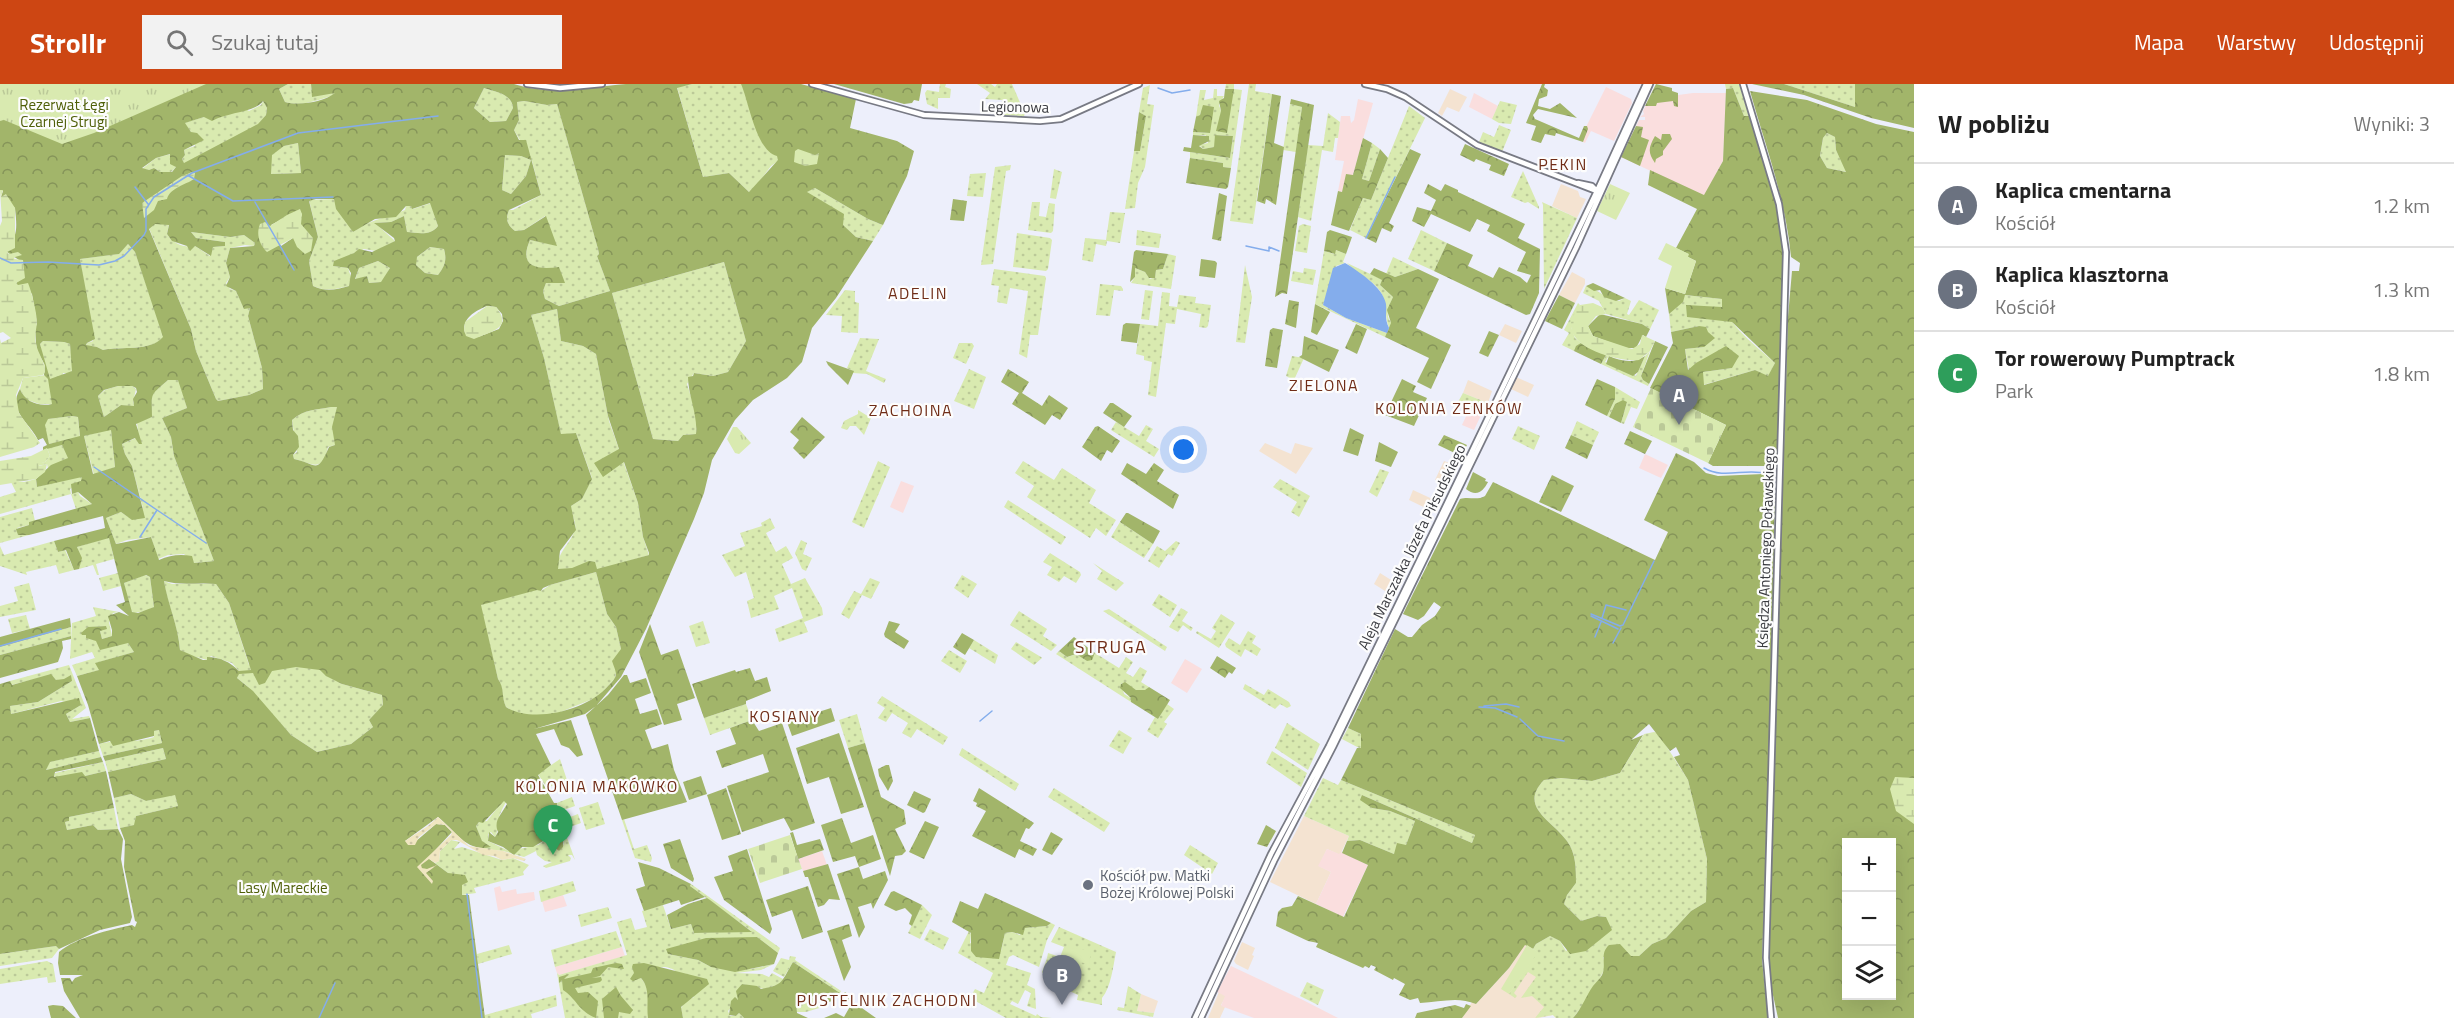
<!DOCTYPE html>
<html lang="pl">
<head>
<meta charset="utf-8">
<style>
	body { margin:0; font-family:"Titillium Web",sans-serif; background:#f2f2f2; color:#222 }
	.controls { position:absolute; right:18px; bottom:18px; display:grid; overflow:hidden; border-radius:0px; box-shadow:0 6px 24px #0002 }
	.controls button { width:54px; height:54px; display:grid; place-items:center; padding:0; border:0; border-bottom:2px solid #e0e0e0; background:#fff; color:#222; font:30px sans-serif }
	.you { position:absolute; left:1184px; top:366px; width:21px; height:21px; margin:-15px; border:4px solid #fff; border-radius:50%; background:#1a73e8; box-shadow:0 0 0 9px #1a73e833 }
	.badge { display:grid; place-items:center; width:39px; height:39px; border-radius:50%; background:#cd4613; color:#fff; font-size:20px; font-weight:700 }
	.pin { position:absolute; translate:-50% -50px; filter:drop-shadow(0 2px 3px #0008) }
	.pin::after { content:''; position:absolute; top:32px; width:21px; height:18px; background:inherit; clip-path:polygon(0 0,100% 0,50% 100%) }
	.list { margin:0; padding:0; list-style:none }
	h2 { display:flex; justify-content:space-between; align-items:center; height:78px; margin:0; padding:0 24px; font-size:26px }
	h2 small { font-size:20px; font-weight:400; color:#767676 }
	.list li { display:grid; grid-template-columns:39px 1fr auto; gap:18px; align-items:center; box-sizing:border-box; height:84px; padding:0 24px; border-top:2px solid #e0e0e0 }
	.list b { display:block; font-size:22px; white-space:nowrap }
	.list p { margin:0; font-size:20px; white-space:nowrap; color:#767676 }
	.list em { font-size:20px; font-style:normal; color:#767676 }
	.icon { flex:none; width:33px; height:33px; fill:none; stroke:currentColor; stroke-width:2; stroke-linecap:round; stroke-linejoin:round }
	.map { position:relative; flex:none; width:1914px; height:934px; overflow:hidden }
	header { display:flex; align-items:center; gap:36px; box-sizing:border-box; height:84px; padding:0 30px; background:#cd4613; color:#fff }
	header strong { font-size:28px }
	nav { display:flex; gap:33px; margin-inline-start:auto; font-size:21px }
	.search { width:420px; height:54px; background:#f2f2f2; display:flex; align-items:center; gap:15px; box-sizing:border-box; padding:0 21px; border-radius:0px; color:#767676; font-size:22px }
	main { display:flex }
	aside { flex:1; background:#fff }
	.map>svg:first-child { display:block }
	.commercial { fill:#f4e3d1 }
	.industrial { fill:#fadede }
	.grass { fill:url(#grass-dots) }
	.forest { fill:url(#forest-crowns); fill-rule:evenodd }
	.wetland { fill:url(#wetland-marsh) }
	.sand { fill:url(#sand-dots) }
	.cemetery { fill:url(#cemetery-stones) }
	.park { fill:url(#park-tufts) }
	.pitch { fill:#d9eab0 }
	.water { fill:#84adec }
	.lines { fill:none; stroke-linecap:round; stroke-linejoin:round }
	.stream { stroke:#84adec; stroke-width:1.5 }
	.secondary-casing { stroke:#787a84; stroke-width:8 }
	.secondary { stroke:#fff; stroke-width:4.5 }
	.worship-dot { fill:#6b7280; stroke:#fdfdfd; stroke-width:2 }
	.labels { text-anchor:middle; stroke-width:4.5; stroke-linejoin:round; paint-order:stroke }
	.park-label { font-size:15px; fill:#4f5f08; stroke:#fdfdfd }
	.street-label { font-size:15px; fill:#393a3f; stroke:#fdfdfd }
	.worship-label { font-size:15px; fill:#5b616d; stroke:#fdfdfd; text-anchor:start }
	.neighbourhood-label { font-size:16px; letter-spacing:1.5px; fill:#702d18; stroke:#fdfdfd }
	.quarter-label { font-size:18px; letter-spacing:1.5px; fill:#702d18; stroke:#fdfdfd }
</style>
</head>
<body>
<header>
<strong>Strollr</strong>
<div class="search"><svg class="icon" aria-label="search" viewBox="0 0 24 24"><circle cx="10" cy="10" r="6"/><path d="M15 15l6 6"/></svg>Szukaj tutaj</div>
<nav><a>Mapa</a><a>Warstwy</a><a>Udostępnij</a></nav>
</header>
<main>
<div class="map">
<svg width="1914" height="934" viewBox="0 0 1914 934">
	<defs>
		<pattern id="grass-dots" width="8" height="8" patternUnits="userSpaceOnUse" patternTransform="scale(1.5)"><rect width="8" height="8" fill="#d9eab0"/><path d="M2 2h.1M6 6h.1" fill="none" stroke="#bbc998" stroke-width="1.8" stroke-linecap="round"/></pattern>
		<pattern id="forest-crowns" width="20" height="18" patternUnits="userSpaceOnUse" patternTransform="scale(1.5)"><rect width="20" height="18" fill="#a2b56a"/><path d="M2 6a3 3 0 1 1 6 0M12 15a3 3 0 1 1 6 0" fill="none" stroke="#859459"/></pattern>
		<pattern id="wetland-marsh" width="20" height="14" patternUnits="userSpaceOnUse" patternTransform="scale(1.5)"><rect width="20" height="14" fill="#d9eab0"/><path d="M1 5h8M5 5V1M11 12h8M15 12V8" fill="none" stroke="#bbc998"/></pattern>
		<pattern id="sand-dots" width="8" height="8" patternUnits="userSpaceOnUse" patternTransform="scale(1.5)"><rect width="8" height="8" fill="#f0e6c1"/><path d="M2 2h.1M6 6h.1" fill="none" stroke="#cfc6a7" stroke-width="1.8" stroke-linecap="round"/></pattern>
		<pattern id="cemetery-stones" width="16" height="16" patternUnits="userSpaceOnUse" patternTransform="scale(1.5)"><rect width="16" height="16" fill="#d9eab0"/><path d="M2 7V4a2 2 0 0 1 4 0v3zM10 15v-3a2 2 0 0 1 4 0v3z" fill="#bbc998"/></pattern>
		<pattern id="park-tufts" width="24" height="20" patternUnits="userSpaceOnUse" patternTransform="scale(1.5)"><rect width="24" height="20" fill="#d9eab0"/><path d="M3 7l-1-3M5 7V3M7 7l1-3M15 17l-1-3M17 17v-4M19 17l1-3" fill="none" stroke="#bbc998"/></pattern>
	</defs>
	<rect width="100%" height="100%" fill="#edeffb"/>
	<path class="commercial" d="M 1450,5 L 1467,13 L 1459,28 L 1447,23 L 1442,32 L 1438,29 Z
		M 1561,100 L 1578,107 L 1580,113 L 1586,115 L 1577,134 L 1552,122 Z
		M 1572,188 L 1585,195 L 1585,200 L 1575,219 L 1559,211 Z
		M 1505,240 L 1522,247 L 1516,259 L 1499,251 Z
		M 1516,293 L 1534,301 L 1528,313 L 1511,305 Z
		M 1468,296 L 1492,307 L 1488,319 L 1463,309 Z
		M 1265,359 L 1291,370 L 1295,359 L 1313,364 L 1296,390 L 1259,367 Z
		M 1444,377 L 1457,382 L 1449,398 L 1446,399 L 1435,396 Z
		M 1413,406 L 1441,419 L 1436,429 L 1409,416 Z
		M 1380,489 L 1399,501 L 1393,512 L 1374,500 Z
		M 1304,732 L 1349,752 L 1340,771 L 1327,765 L 1319,782 L 1331,788 L 1316,820 L 1270,798 Z
		M 1242,858 L 1255,864 L 1252,871 L 1254,872 L 1248,886 L 1236,880 L 1234,877 Z
		M 1525,860 L 1573,934 L 1556,934 L 1553,931 L 1539,934 L 1462,934 L 1472,918 L 1476,920 L 1509,884 Z
		M 1219,908 L 1226,912 L 1221,921 L 1225,923 L 1220,934 L 1208,934 Z
		M 1141,910 L 1158,917 L 1154,929 L 1137,927 Z"/>
	<path class="industrial" d="M 1606,3 L 1631,15 L 1632,19 L 1614,57 L 1591,47 L 1585,59 L 1583,58 L 1587,41 Z
		M 1474,9 L 1498,22 L 1492,35 L 1469,23 Z
		M 1693,9 L 1726,9 L 1723,77 L 1704,112 L 1621,73 L 1639,36 L 1645,36 L 1645,33 L 1640,33 L 1644,30 L 1643,27 L 1649,15 Z
		M 1358,15 L 1373,19 L 1353,91 L 1342,108 L 1338,107 L 1344,77 L 1335,76 L 1341,32 L 1350,32 L 1351,39 L 1354,36 Z
		M 1470,324 L 1482,329 L 1474,346 L 1462,341 Z
		M 1645,370 L 1668,381 L 1661,394 L 1639,384 Z
		M 901,397 L 914,402 L 903,429 L 890,423 Z
		M 1185,575 L 1202,585 L 1187,609 L 1171,599 Z
		M 1327,765 L 1339,770 L 1341,768 L 1368,781 L 1343,833 L 1316,820 L 1331,788 L 1318,782 Z
		M 822,767 L 827,781 L 803,787 L 798,775 Z
		M 500,802 L 502,808 L 516,805 L 517,810 L 534,808 L 535,816 L 498,827 L 494,804 Z
		M 563,811 L 567,822 L 545,828 L 542,817 Z
		M 622,863 L 625,872 L 559,891 L 557,889 L 555,883 Z
		M 1231,882 L 1303,916 L 1338,934 L 1254,934 L 1221,922 L 1225,912 L 1217,908 Z"/>
	<path class="grass" d="M 288,0 L 311,0 L 311,6 L 336,8 L 334,11 C 319,16 300,23 285,18 L 279,5 Z
		M 692,0 L 775,0 L 853,23 L 771,82 L 753,106 L 749,108 L 729,89 L 703,93 L 677,3 Z
		M 940,0 L 946,0 L 945,3 L 951,5 L 950,14 L 938,14 L 938,25 L 927,20 L 925,9 L 927,6 L 939,8 Z
		M 977,0 L 991,0 L 995,3 L 997,0 L 1012,0 L 1025,30 L 1024,32 L 1001,31 L 1002,16 L 985,15 L 990,9 Z
		M 1226,0 L 1234,0 L 1234,5 L 1242,6 L 1231,84 L 1222,83 L 1223,79 L 1190,74 L 1190,68 L 1230,74 L 1233,52 L 1215,51 L 1216,57 L 1214,63 L 1203,65 L 1199,61 L 1208,59 L 1206,51 L 1193,51 L 1193,48 L 1210,49 L 1201,28 L 1199,33 L 1196,33 L 1200,6 L 1206,6 L 1204,16 L 1213,14 L 1214,5 L 1217,5 L 1217,12 L 1224,12 L 1219,21 L 1221,27 L 1233,5 L 1225,5 Z
		M 1249,0 L 1256,0 L 1255,7 L 1272,10 L 1253,140 L 1230,137 Z
		M 1725,0 L 1739,0 L 1749,32 L 1744,32 L 1733,4 L 1726,5 Z
		M 1784,0 L 1855,0 L 1855,23 Z
		M 1150,1 L 1147,20 L 1154,21 L 1145,83 L 1138,99 L 1135,124 L 1125,125 L 1134,67 L 1140,67 L 1146,32 L 1139,28 L 1143,4 Z
		M 484,4 C 496,8 512,10 513,24 L 506,37 L 490,38 L 474,24 Z
		M 263,17 L 267,24 L 266,31 L 258,41 L 184,80 L 182,75 L 185,71 L 184,66 L 195,62 L 191,48 L 184,39 L 204,33 L 246,25 L 249,27 L 261,21 Z
		M 524,17 L 547,21 L 557,20 L 598,165 L 599,170 L 597,172 L 610,207 L 559,222 L 545,215 L 543,207 L 546,199 L 564,199 L 559,184 C 537,186 518,183 530,156 L 556,161 L 545,132 L 524,146 L 515,147 C 507,140 505,136 509,126 L 513,126 L 541,111 L 532,77 L 514,46 L 519,36 L 517,18 Z
		M 1500,17 L 1517,21 L 1511,40 L 1499,39 L 1492,35 Z
		M 1290,20 L 1302,23 L 1296,68 L 1283,66 Z
		M 1409,22 L 1425,34 L 1366,154 L 1350,146 L 1363,114 L 1371,116 Z
		M 1328,29 L 1340,38 L 1338,54 L 1335,54 L 1333,68 L 1322,66 L 1311,137 L 1298,133 L 1308,61 L 1323,62 Z
		M 1499,41 L 1511,46 L 1502,68 L 1479,58 L 1483,48 L 1494,53 Z
		M 1827,49 L 1835,53 L 1836,66 L 1847,88 L 1827,84 L 1820,72 L 1823,54 Z
		M 298,59 L 301,89 L 271,90 L 271,71 L 284,62 Z
		M 1372,59 L 1380,65 L 1369,97 L 1362,95 Z
		M 171,70 L 176,83 L 171,88 L 160,88 L 154,84 L 149,86 L 142,85 L 156,74 Z
		M 505,71 L 521,72 L 531,76 L 526,92 L 511,110 L 502,106 Z
		M 1011,81 L 1010,86 L 1006,87 L 993,180 L 981,181 L 995,83 Z
		M 1054,85 L 1062,88 L 1056,115 L 1050,114 Z
		M 1523,87 L 1539,123 L 1539,125 L 1528,118 L 1525,119 L 1511,113 Z
		M 986,89 L 983,113 L 967,112 L 970,90 Z
		M 815,104 L 868,135 L 883,141 L 873,157 L 856,153 L 806,108 Z
		M 334,115 L 353,148 C 370,135 387,134 405,126 L 406,122 L 411,122 L 413,125 L 431,119 L 438,142 C 431,152 418,149 407,148 L 404,132 L 391,138 L 375,139 L 395,157 L 376,167 L 364,165 L 354,169 L 333,182 L 348,184 L 351,193 L 349,202 C 335,205 326,208 313,202 L 309,177 L 318,153 L 309,116 Z
		M 1032,118 L 1040,118 L 1039,132 L 1046,133 L 1049,119 L 1055,120 L 1053,147 L 1051,149 L 1028,146 Z
		M 1542,118 L 1577,134 L 1544,205 L 1543,121 Z
		M 1110,128 L 1125,129 L 1120,159 L 1107,157 L 1106,162 L 1096,160 L 1093,178 L 1082,176 L 1085,154 L 1106,156 Z
		M 155,139 L 169,140 L 167,150 C 173,160 184,164 195,162 L 210,172 L 213,163 L 225,162 L 225,158 L 196,154 L 191,148 L 230,153 L 244,151 L 255,159 L 254,162 L 245,161 L 230,164 L 226,179 L 230,193 L 226,199 L 230,205 L 236,207 L 244,224 L 250,224 L 248,232 L 262,284 L 263,305 L 249,311 L 218,317 L 216,315 L 196,267 L 191,245 L 149,144 Z
		M 1303,140 L 1311,142 L 1307,169 L 1295,167 L 1299,142 Z
		M 1137,146 L 1161,150 L 1159,164 L 1136,161 Z
		M 1421,146 L 1447,159 L 1434,187 L 1408,175 Z
		M 1017,149 L 1050,154 L 1052,156 L 1048,185 L 1046,187 L 1013,183 Z
		M 128,160 L 135,168 L 164,253 C 150,268 122,262 103,266 L 97,263 L 86,262 L 87,259 L 93,257 L 80,175 L 118,170 Z
		M 430,163 L 444,165 C 447,176 445,182 438,191 L 425,189 L 416,181 L 416,174 Z
		M 1336,166 L 1346,170 L 1343,178 L 1345,179 L 1336,182 L 1323,221 L 1346,234 L 1387,249 L 1385,253 L 1315,220 L 1324,167 L 1334,170 Z
		M 1168,170 L 1176,172 L 1171,205 L 1131,199 L 1135,193 L 1135,184 L 1145,188 L 1150,195 L 1155,193 L 1156,186 L 1163,185 Z
		M 1393,173 L 1418,185 L 1395,193 L 1386,190 Z
		M 378,177 L 390,184 L 382,198 L 369,199 L 367,192 L 355,196 L 359,184 Z
		M 724,178 L 746,257 L 728,288 L 713,292 L 694,289 L 687,300 L 696,329 L 696,350 L 683,351 L 678,357 L 653,355 L 612,209 Z
		M 1347,179 L 1383,196 L 1380,201 L 1393,213 C 1389,222 1384,232 1392,239 L 1389,244 C 1384,231 1388,219 1380,207 C 1372,195 1356,190 1347,179 Z
		M 1245,181 L 1252,213 L 1245,259 L 1236,258 Z
		M 1304,184 L 1316,186 L 1313,201 L 1291,197 L 1293,187 L 1303,189 Z
		M 994,185 L 1045,192 L 1046,194 L 1038,251 L 1030,251 L 1027,274 L 1019,270 L 1028,207 L 1010,204 L 1007,220 L 997,218 L 999,202 L 991,201 Z
		M 1100,200 L 1121,202 L 1123,205 L 1123,207 L 1114,206 L 1110,232 L 1096,231 Z
		M 1586,202 C 1599,206 1606,215 1619,217 L 1625,214 L 1631,217 L 1627,230 L 1629,231 L 1639,216 L 1659,226 L 1650,245 L 1642,240 L 1606,230 L 1599,217 L 1583,209 Z
		M 845,206 L 855,207 L 855,218 L 859,219 L 858,249 L 841,248 L 842,232 L 826,231 Z
		M 1145,206 L 1153,207 L 1149,236 L 1141,235 Z
		M 1162,208 L 1170,209 L 1169,222 L 1177,223 L 1179,211 L 1196,213 L 1195,219 L 1211,221 L 1208,242 L 1206,244 L 1199,243 L 1201,230 L 1177,225 L 1175,240 L 1166,239 L 1156,313 L 1148,311 L 1152,278 L 1144,276 L 1144,272 L 1136,270 L 1140,240 L 1158,242 Z
		M 1685,211 L 1722,215 C 1723,238 1759,264 1775,279 L 1768,293 L 1755,286 L 1703,301 L 1703,288 L 1732,284 L 1689,287 L 1685,265 L 1704,263 L 1699,242 L 1671,248 L 1669,230 Z
		M 1578,219 L 1580,221 L 1571,243 L 1575,254 L 1581,259 L 1574,267 L 1562,261 L 1569,249 L 1564,246 Z
		M 557,225 L 561,257 L 583,262 L 596,270 L 609,337 L 638,419 L 643,453 L 649,471 L 597,486 L 558,485 C 557,467 570,461 575,446 C 577,439 571,430 571,422 L 582,415 L 592,394 L 576,349 L 561,351 L 544,274 L 531,231 Z
		M 860,254 L 879,255 L 866,287 L 886,295 L 884,299 L 867,290 L 853,289 L 853,287 L 847,284 Z
		M 43,257 L 64,258 L 70,260 L 73,285 L 70,289 L 63,289 L 52,320 L 39,320 L 25,315 L 20,305 L 23,294 L 46,291 L 40,260 Z
		M 959,259 L 972,259 L 974,262 L 966,280 L 953,274 Z
		M 1650,267 L 1641,292 L 1643,296 L 1649,300 L 1648,302 L 1601,280 L 1606,271 L 1609,272 L 1605,278 L 1636,292 L 1645,272 Z
		M 1292,272 L 1304,274 L 1294,296 L 1286,292 Z
		M 969,285 L 986,293 L 974,325 L 954,317 Z
		M 168,296 L 179,296 L 187,324 L 162,334 L 171,353 L 174,372 L 214,477 L 194,479 L 184,470 L 168,471 L 158,475 L 151,453 L 127,456 L 116,460 L 106,434 L 121,428 L 128,433 L 143,424 L 132,382 L 125,370 L 122,360 L 136,354 L 139,359 L 137,338 L 152,333 C 152,305 148,314 168,296 Z
		M 118,302 L 132,302 L 136,305 L 133,318 L 135,323 L 121,321 L 104,333 L 98,312 L 105,306 Z
		M 1615,303 L 1640,318 L 1637,325 L 1631,323 L 1624,340 L 1621,339 L 1627,318 L 1615,320 L 1609,333 L 1607,332 L 1615,315 Z
		M 1463,309 L 1488,319 L 1483,330 L 1458,318 Z
		M 331,323 L 337,323 L 335,361 L 328,363 C 322,390 312,379 294,375 L 293,371 L 297,368 L 292,336 C 304,325 317,326 331,323 Z
		M 858,326 L 871,334 L 864,351 L 856,342 L 850,342 L 847,346 L 841,344 L 844,337 L 858,330 Z
		M 72,332 L 78,333 L 80,353 L 49,360 L 44,341 L 47,335 Z
		M 1577,337 L 1599,348 L 1593,361 L 1571,351 Z
		M 1116,338 L 1139,352 L 1146,341 L 1153,345 L 1146,357 L 1159,365 L 1154,373 L 1111,346 Z
		M 1518,342 L 1540,352 L 1534,366 L 1512,355 Z
		M 111,345 L 115,383 L 94,391 L 84,352 Z
		M 62,361 L 69,374 L 48,384 L 47,380 L 38,382 L 38,379 L 45,378 L 50,372 L 47,364 Z
		M 878,377 L 890,383 L 864,444 L 852,438 Z
		M 1023,377 L 1054,396 L 1062,384 L 1096,406 L 1089,419 L 1116,436 L 1106,452 L 1096,444 L 1090,454 L 1027,413 L 1034,402 L 1015,389 Z
		M 1380,385 L 1389,388 L 1377,413 L 1369,408 Z
		M 74,393 L 82,393 L 82,397 L 70,405 L 71,410 L 78,408 L 80,412 L 92,420 L 76,425 L 71,410 L 0,430 L 0,413 L 16,408 L 11,398 L 24,398 L 36,395 L 37,403 Z
		M 1280,395 L 1310,412 L 1299,433 L 1291,428 L 1297,418 L 1273,403 Z
		M 1008,416 L 1066,453 L 1061,461 L 1004,423 Z
		M 32,424 L 35,437 L 29,438 L 29,441 L 17,444 L 18,451 L 29,451 L 0,459 L 0,433 Z
		M 770,434 L 775,444 L 766,449 L 776,468 L 786,462 L 793,474 L 782,480 L 791,500 L 805,494 L 822,524 L 823,531 L 804,538 L 808,548 L 779,558 L 775,545 L 803,534 L 792,504 L 774,512 L 779,525 L 751,534 L 747,517 L 754,514 L 746,488 L 735,493 L 722,471 L 745,462 L 740,449 L 762,442 L 761,439 Z
		M 1120,438 L 1153,460 L 1144,474 L 1111,453 Z
		M 109,453 L 114,475 L 96,480 L 99,491 L 97,491 L 93,481 L 79,485 L 80,471 L 77,463 Z
		M 801,456 L 807,459 L 803,470 L 812,474 L 806,487 L 802,485 L 795,469 Z
		M 54,457 L 58,468 L 65,466 L 74,486 L 59,490 L 56,481 L 26,488 L 27,491 L 0,482 L 0,462 L 4,471 Z
		M 1176,457 L 1180,459 L 1172,472 L 1168,470 L 1159,484 L 1148,477 L 1157,462 L 1165,467 Z
		M 1050,469 L 1080,488 L 1081,491 L 1076,499 L 1064,492 L 1059,498 L 1047,491 L 1052,483 L 1043,478 Z
		M 1093,479 L 1124,499 L 1116,507 L 1097,495 L 1102,487 Z
		M 596,488 L 607,530 L 616,543 L 621,565 L 615,594 L 600,611 L 593,615 L 553,631 L 520,631 L 506,623 C 501,613 504,604 498,595 L 480,521 L 537,505 L 541,507 L 550,501 Z
		M 118,489 L 121,502 L 103,507 L 99,494 Z
		M 145,491 L 150,493 L 154,523 L 146,527 L 134,529 L 130,526 L 124,499 Z
		M 962,491 L 977,500 L 968,514 L 954,504 Z
		M 870,494 L 880,498 L 871,515 L 862,511 L 849,535 L 841,530 L 854,507 L 861,510 Z
		M 164,497 L 172,500 L 216,500 L 229,519 L 249,581 L 297,569 L 342,600 L 382,611 L 383,622 L 369,636 L 373,643 L 351,660 L 317,668 L 291,651 L 247,602 L 237,594 L 239,587 L 232,579 L 211,572 L 207,576 L 189,571 L 180,566 C 178,541 167,520 164,497 Z
		M 29,499 L 36,526 L 0,533 L 0,522 L 18,517 L 14,503 Z
		M 1159,510 L 1177,521 L 1170,533 L 1152,521 Z
		M 93,523 L 119,528 L 113,529 L 109,538 L 112,552 L 102,555 L 100,547 L 106,542 L 93,543 L 82,551 L 86,550 L 89,555 L 128,559 L 134,568 L 96,579 L 100,586 L 77,592 L 72,581 L 95,574 L 92,568 L 70,575 L 72,539 L 96,532 Z
		M 1181,524 L 1188,528 L 1182,537 L 1193,544 L 1191,547 L 1183,541 L 1178,548 L 1169,543 Z
		M 1109,525 L 1167,563 L 1165,567 L 1103,527 Z
		M 1019,527 L 1047,545 L 1043,552 L 1057,561 L 1051,567 L 1010,541 Z
		M 1221,530 L 1235,539 L 1219,564 L 1196,549 L 1197,547 L 1211,555 L 1216,547 L 1212,544 Z
		M 26,531 L 30,545 L 12,549 L 8,535 Z
		M 703,537 L 710,559 L 696,563 L 689,542 Z
		M 71,543 L 71,552 L 0,571 L 0,563 Z
		M 1248,547 L 1256,552 L 1252,559 L 1261,565 L 1257,572 L 1245,565 L 1241,573 L 1226,563 L 1225,560 L 1229,554 L 1240,561 Z
		M 974,556 L 998,571 L 995,580 L 969,564 Z
		M 1016,558 L 1041,573 L 1042,574 L 1034,581 L 1011,565 Z
		M 949,566 L 967,577 L 960,589 L 941,577 Z
		M 1059,567 L 1067,573 L 1077,570 L 1087,577 L 1094,572 L 1095,569 L 1119,584 L 1126,573 L 1133,578 L 1126,589 L 1133,593 L 1140,583 L 1147,587 L 1141,598 L 1149,603 L 1145,607 L 1136,606 L 1122,599 L 1121,600 L 1124,610 L 1131,614 L 1131,618 L 1056,570 Z
		M 69,581 L 86,624 L 72,635 L 89,632 L 90,634 L 70,638 L 66,630 L 81,621 L 61,617 L 11,630 L 10,622 L 38,618 L 72,597 L 56,596 L 51,591 L 11,601 L 10,597 Z
		M 1245,600 L 1264,611 L 1268,605 L 1289,618 L 1291,622 L 1287,624 L 1280,620 L 1275,625 L 1243,605 Z
		M 882,612 L 948,653 L 943,661 L 917,645 L 911,654 L 902,649 L 908,639 L 892,629 L 886,638 L 878,634 L 885,624 L 877,619 Z
		M 746,620 L 752,636 L 710,651 L 704,634 Z
		M 1167,620 L 1174,625 L 1164,638 L 1167,640 L 1158,654 L 1147,647 L 1155,633 L 1158,635 Z
		M 857,630 L 865,659 L 848,664 L 839,636 Z
		M 1287,639 L 1320,660 L 1308,686 L 1275,664 Z
		M 1348,644 L 1361,650 L 1361,665 L 1342,655 Z
		M 159,646 L 162,659 L 103,672 L 99,660 C 118,655 133,660 154,653 L 154,647 Z
		M 1119,646 L 1132,654 L 1123,670 L 1109,662 Z
		M 1654,648 L 1658,649 L 1688,696 L 1707,775 L 1706,818 L 1691,827 L 1666,854 L 1652,860 L 1639,872 L 1603,873 C 1604,877 1605,879 1605,883 C 1603,892 1580,926 1573,934 L 1556,934 L 1553,931 L 1535,934 L 1544,923 L 1532,912 L 1521,914 L 1536,893 L 1528,888 L 1514,909 L 1517,912 L 1515,914 L 1509,910 L 1537,868 L 1533,865 L 1536,860 L 1550,852 L 1560,857 L 1566,867 L 1606,833 L 1597,832 L 1581,837 L 1564,820 L 1567,811 L 1576,799 C 1576,785 1576,769 1567,757 C 1552,736 1518,723 1544,696 L 1561,694 L 1592,697 L 1620,689 L 1644,650 Z
		M 163,664 L 166,675 L 108,688 L 105,677 Z
		M 962,664 L 1019,700 L 1015,707 L 959,671 Z
		M 99,667 L 101,673 L 46,686 L 49,678 Z
		M 1272,667 L 1307,689 L 1301,703 L 1266,679 Z
		M 560,675 L 567,696 L 547,704 L 538,690 Z
		M 103,678 L 106,687 L 85,692 L 54,694 L 55,689 Z
		M 1323,694 L 1338,701 L 1341,696 L 1475,751 L 1472,759 L 1362,711 L 1372,724 L 1390,727 L 1415,737 L 1406,761 L 1394,770 L 1360,756 L 1347,757 L 1349,752 L 1304,732 Z
		M 513,704 C 510,712 501,726 499,733 C 497,740 499,746 495,753 L 491,748 L 488,750 L 488,757 L 509,767 L 538,761 L 545,756 L 559,767 L 564,760 L 557,719 L 572,713 L 575,722 L 558,728 L 562,736 L 578,730 L 581,739 L 564,745 L 575,776 L 572,771 L 568,771 L 571,774 L 570,777 L 546,784 L 543,782 L 552,778 L 545,777 L 537,771 L 536,767 L 524,773 L 503,767 L 474,764 L 490,763 L 482,758 L 476,742 L 479,738 L 487,737 Z
		M 1054,704 L 1110,739 L 1104,748 L 1048,713 Z
		M 131,710 L 146,717 L 175,710 L 178,722 L 136,732 L 135,741 L 120,744 L 114,714 Z
		M 598,718 L 605,740 L 586,746 L 579,724 Z
		M 114,724 L 118,745 L 98,746 L 93,741 L 67,746 L 65,738 L 69,737 L 69,733 Z
		M 624,735 L 634,765 L 647,761 L 652,774 L 651,778 L 635,774 L 622,736 Z
		M 451,756 L 460,758 L 454,765 L 462,763 L 502,776 L 513,774 L 529,781 L 523,788 L 524,791 L 474,804 L 476,809 L 462,811 L 462,800 L 435,779 L 439,777 L 440,767 Z
		M 1190,761 L 1218,779 L 1212,790 L 1184,771 Z
		M 573,797 L 576,807 L 541,818 L 539,807 Z
		M 691,800 L 780,864 L 778,869 L 757,853 L 668,870 L 698,876 L 711,883 L 751,885 L 774,880 L 761,886 L 736,889 L 762,890 L 769,893 L 772,889 L 783,895 L 780,900 L 764,905 L 742,900 L 738,906 L 738,916 L 728,927 L 730,932 L 736,932 L 739,929 L 744,934 L 683,934 L 681,924 L 686,917 L 694,913 C 674,880 673,878 635,889 L 636,895 L 641,894 L 648,904 L 648,934 L 565,934 L 557,889 L 559,891 L 627,871 L 617,838 L 631,834 L 635,846 L 647,843 L 642,827 L 663,821 L 671,845 L 691,840 L 694,849 L 751,847 L 690,802 Z
		M 922,821 L 932,831 L 920,855 L 908,849 Z
		M 608,823 L 612,834 L 581,843 L 578,831 Z
		M 1051,839 L 1055,841 L 1047,856 L 1039,883 L 1013,871 L 1009,873 L 1006,881 L 1031,889 L 1027,901 L 1035,905 L 1036,925 L 1027,922 L 1031,909 L 1025,906 L 1018,920 L 1012,917 L 1010,920 L 1036,932 L 1037,930 L 1041,933 L 1052,934 L 1006,934 L 970,914 L 975,905 L 984,909 L 993,889 L 958,869 L 969,847 L 971,850 L 970,859 L 1001,867 L 1005,849 L 1012,848 L 1020,851 L 1025,844 L 1047,842 Z
		M 1059,843 L 1116,868 C 1113,883 1111,903 1102,914 L 1102,921 L 1077,916 L 1078,911 L 1059,902 L 1052,906 L 1049,902 L 1051,901 L 1058,878 L 1047,874 L 1048,869 L 1060,873 L 1064,863 L 1051,858 Z
		M 930,845 L 949,854 L 943,866 L 924,856 Z
		M 616,847 L 622,863 L 555,883 L 551,866 Z
		M 509,861 L 512,870 L 478,880 L 477,870 Z
		M 56,862 L 59,865 L 52,874 L 0,882 L 0,870 Z
		M 790,872 L 796,873 L 795,876 L 841,907 L 840,909 L 793,878 L 784,893 L 773,887 L 781,874 L 789,876 Z
		M 47,877 L 53,880 L 56,898 L 48,899 L 47,893 L 0,900 L 0,885 Z
		M 1307,898 L 1324,906 L 1318,921 L 1300,912 Z
		M 1128,902 L 1141,910 L 1137,927 L 1154,929 L 1153,933 L 1117,926 L 1118,923 L 1124,924 Z
		M 556,911 L 557,922 L 531,930 L 532,934 L 485,934 L 485,931 Z
		M 811,913 L 814,914 L 813,918 L 816,921 L 820,921 L 823,918 L 826,922 L 806,928 L 797,928 L 796,916 Z"/>
	<path class="forest" d="M 0,0 L 288,0 L 279,5 L 285,18 C 299,22 324,18 335,9 L 312,13 L 311,0 L 514,0 C 550,12 589,3 626,0 C 648,0 670,0 692,0 L 677,4 L 703,93 L 729,89 L 749,108 L 778,76 L 777,72 C 756,67 749,18 741,0 L 801,0 L 856,15 L 850,44 L 897,57 L 914,67 L 907,92 L 883,141 L 868,135 L 815,104 L 807,108 L 844,130 L 843,141 L 856,153 L 873,157 L 836,214 L 812,244 L 802,278 L 787,294 L 753,316 L 735,336 L 712,376 L 704,409 L 694,435 L 646,545 L 621,593 L 596,622 L 585,630 L 534,645 L 571,636 L 583,671 L 577,673 L 569,664 L 561,661 L 554,645 L 536,650 L 551,681 L 538,691 L 554,719 L 557,719 C 556,735 565,747 563,763 L 559,767 L 545,756 L 533,763 L 522,763 L 514,771 L 503,763 L 488,757 L 489,748 L 495,753 L 498,748 C 493,736 502,730 507,720 L 504,717 L 483,739 L 479,738 L 476,742 L 482,757 L 491,763 C 466,769 455,746 438,733 L 405,757 L 415,758 L 436,740 L 445,741 L 452,748 L 428,774 L 448,789 L 465,791 L 468,798 L 462,801 L 462,811 L 469,811 L 485,934 L 80,934 L 64,907 L 61,894 L 70,894 L 72,898 L 75,894 L 83,891 L 60,891 L 58,879 L 59,868 C 77,853 109,846 132,841 L 135,843 L 137,838 L 135,837 L 124,783 L 125,757 L 120,744 L 134,741 L 136,732 L 178,722 L 175,711 L 146,717 L 131,710 L 114,714 L 108,688 L 166,675 L 163,664 L 105,677 L 103,672 L 162,659 L 159,646 L 154,647 L 154,652 L 113,662 L 110,657 L 99,660 L 88,621 L 77,592 L 99,586 L 95,579 L 134,568 L 128,559 L 100,566 L 96,557 L 86,554 L 86,551 L 82,551 L 81,549 L 88,543 L 106,542 L 107,545 L 100,547 L 102,555 L 112,552 L 112,546 L 108,532 L 119,528 L 129,532 L 116,521 L 125,518 L 109,454 L 77,463 L 82,474 L 79,485 L 74,486 L 66,466 L 58,468 L 54,457 L 105,444 L 103,432 L 29,451 L 18,451 L 16,445 L 29,441 L 29,438 L 92,420 L 78,408 L 72,410 L 71,400 L 81,397 L 82,393 L 37,403 L 36,395 L 51,381 L 68,374 L 62,361 L 43,366 L 43,363 L 47,361 L 43,354 L 38,356 C 30,339 7,327 20,305 C 25,318 39,323 52,320 L 48,295 L 44,291 L 45,281 L 37,267 L 36,259 L 35,245 L 37,239 L 32,210 L 23,201 L 17,201 L 16,199 L 21,195 L 19,176 L 7,168 C 18,150 17,144 15,124 L 1,113 L 3,107 L 0,106 ZM 484,4 C 496,8 512,10 513,24 L 506,37 L 490,38 L 474,24 ZM 263,17 L 267,24 L 266,31 L 258,40 L 184,79 L 182,75 L 185,71 L 184,66 L 204,56 L 197,49 L 191,48 L 185,39 L 204,33 L 212,37 C 228,28 256,28 263,17 ZM 524,17 L 547,21 L 557,20 L 598,165 L 599,170 L 597,172 L 610,207 L 559,222 L 545,215 L 543,207 L 546,199 L 565,199 L 559,183 C 537,186 518,183 530,156 L 557,162 L 546,132 L 524,146 L 515,147 C 507,140 505,136 509,126 L 541,111 L 526,56 L 519,56 L 514,46 L 519,36 L 517,18 ZM 298,59 L 301,89 L 271,90 L 272,71 L 284,62 ZM 170,70 L 170,80 L 176,83 L 172,88 L 160,88 L 154,84 L 149,86 L 142,84 L 156,74 ZM 505,71 L 521,72 L 531,76 L 526,92 L 511,110 L 502,106 ZM 316,115 L 334,115 L 336,125 L 353,148 L 375,135 L 396,133 L 406,122 L 411,122 L 412,125 L 430,119 L 438,142 C 431,152 418,149 407,148 L 404,132 L 391,138 L 374,139 L 394,154 L 395,157 L 372,168 L 359,165 L 354,169 L 334,177 L 333,182 L 348,184 L 351,189 L 349,202 C 335,206 326,208 313,202 L 309,177 L 318,153 L 309,117 ZM 297,127 L 302,130 L 293,154 L 281,162 L 271,141 ZM 155,140 L 169,141 L 167,150 L 172,157 L 187,162 L 190,167 L 195,162 L 211,172 L 213,163 L 225,162 L 225,158 L 196,154 L 191,148 L 230,153 L 244,151 L 255,159 L 254,162 L 230,164 L 226,179 L 230,193 L 226,202 L 236,207 L 244,225 L 250,224 L 248,232 L 262,284 L 263,305 L 249,311 L 218,317 L 216,315 L 196,267 L 191,245 L 149,145 ZM 128,160 L 135,168 L 163,253 C 150,268 122,262 103,266 L 97,263 L 86,261 L 87,259 L 95,255 L 80,175 L 119,170 ZM 430,163 L 444,165 C 447,176 445,182 438,191 L 425,189 L 416,181 L 417,173 ZM 378,177 L 390,184 L 381,198 L 369,199 L 367,192 L 355,195 L 359,184 ZM 724,178 L 746,257 L 728,288 L 713,292 L 694,289 L 693,292 L 688,293 C 688,311 698,331 696,350 L 683,351 L 678,357 L 653,355 L 612,209 ZM 487,222 L 496,223 L 502,230 L 503,237 L 499,245 L 478,253 L 465,249 C 461,235 475,227 487,222 ZM 557,225 L 561,257 L 583,262 L 596,270 L 608,332 L 619,365 L 594,379 L 603,393 L 624,378 L 638,419 L 643,453 L 649,469 L 649,471 L 597,485 L 595,478 L 589,477 L 572,484 L 558,485 L 560,467 L 576,446 L 571,422 L 582,415 L 592,395 L 576,349 L 561,350 L 544,274 L 532,234 L 531,231 ZM 43,257 L 64,258 L 70,260 L 72,287 L 50,295 L 40,260 ZM 168,296 L 178,296 L 187,324 L 162,334 L 171,353 L 174,372 L 214,477 L 194,479 L 192,472 C 180,470 170,471 159,476 L 151,453 L 116,460 L 106,434 L 121,428 L 132,436 L 145,434 L 132,382 L 125,370 L 122,360 L 135,354 L 139,360 L 142,360 L 136,340 L 152,333 C 152,307 149,313 168,296 ZM 118,302 L 132,302 L 136,304 L 137,308 L 133,315 L 134,322 L 121,321 L 104,333 L 98,312 L 104,306 ZM 331,323 L 337,323 L 332,343 L 335,361 L 329,363 C 317,391 317,380 294,375 L 293,371 L 299,363 L 298,352 L 293,346 L 292,336 C 304,325 317,326 331,323 ZM 72,332 L 78,333 L 80,352 L 49,360 L 45,341 L 48,335 ZM 111,346 L 115,383 L 93,390 L 84,352 ZM 596,488 L 607,530 L 616,543 L 621,565 L 612,577 C 613,580 616,587 616,590 C 616,594 611,599 608,602 C 588,626 533,640 506,623 C 501,612 505,605 498,595 L 481,521 L 537,506 L 541,507 L 543,504 L 550,501 ZM 146,491 L 150,493 L 154,523 L 138,529 L 132,528 L 124,499 ZM 164,497 C 182,502 198,498 216,500 L 229,519 L 251,586 L 239,587 C 230,578 220,573 207,573 L 207,576 L 203,576 L 180,566 C 178,541 168,521 164,497 ZM 296,583 L 320,586 L 326,592 L 342,600 L 382,611 L 383,621 L 369,636 L 373,643 L 351,660 L 317,668 L 291,651 L 253,607 L 237,594 L 239,590 L 253,589 L 259,601 L 265,599 L 272,587 Z
		M 834,0 L 922,0 L 919,17 L 914,16 L 912,19 L 904,20 Z
		M 1542,0 L 1545,0 L 1544,3 L 1548,6 L 1547,12 L 1539,15 L 1538,22 L 1550,25 L 1560,19 L 1577,34 L 1538,25 L 1533,31 L 1535,35 L 1579,54 L 1584,42 L 1587,42 L 1588,45 L 1583,58 L 1556,49 L 1555,52 L 1545,50 L 1541,59 L 1531,56 L 1536,42 L 1526,39 Z
		M 1656,0 L 1672,4 L 1672,7 L 1678,9 L 1678,23 L 1674,22 L 1673,17 L 1657,19 L 1656,22 L 1645,22 Z
		M 1752,0 L 1784,0 L 1855,23 L 1855,0 L 1914,0 L 1914,44 L 1871,34 L 1804,11 Z
		M 1733,4 L 1744,32 L 1749,32 L 1773,108 L 1785,169 L 1778,382 L 1713,382 L 1708,379 L 1726,341 L 1650,304 L 1673,259 L 1671,248 L 1699,242 L 1706,243 L 1708,248 L 1715,254 L 1704,263 L 1685,265 L 1688,286 L 1696,279 L 1726,262 L 1739,272 L 1732,284 L 1703,288 L 1704,301 L 1755,286 L 1768,292 L 1775,279 L 1732,238 L 1687,233 L 1686,221 L 1722,223 L 1722,215 L 1685,211 L 1683,218 L 1669,230 L 1665,204 L 1685,210 L 1696,177 L 1688,173 L 1688,170 L 1676,164 L 1697,125 L 1648,101 L 1650,86 L 1704,111 L 1723,77 L 1726,5 Z
		M 1225,5 L 1234,5 L 1227,49 L 1216,47 L 1221,27 L 1219,17 L 1224,14 Z
		M 1750,7 L 1807,16 L 1876,40 L 1914,48 L 1914,934 L 1778,934 L 1768,888 L 1788,233 L 1792,187 L 1799,187 L 1800,179 L 1791,173 C 1786,116 1765,61 1750,7 ZM 1827,49 L 1835,53 L 1836,66 L 1846,88 L 1827,84 L 1820,72 L 1823,54 ZM 1846,758 L 1892,758 L 1892,912 L 1846,912 Z
		M 1272,10 L 1281,12 L 1274,59 L 1284,63 L 1276,121 L 1266,115 L 1265,120 L 1257,117 Z
		M 1291,15 L 1314,21 L 1287,210 L 1282,209 L 1275,213 L 1302,23 L 1290,20 Z
		M 1203,21 L 1214,23 L 1210,49 L 1193,48 L 1196,33 L 1200,31 Z
		M 1139,28 L 1146,32 L 1140,67 L 1134,67 Z
		M 1636,42 L 1643,43 L 1641,53 L 1649,56 L 1640,82 L 1621,73 Z
		M 1662,50 L 1670,50 L 1672,55 L 1663,67 L 1663,71 L 1656,75 L 1655,79 C 1647,68 1649,63 1655,52 L 1661,56 Z
		M 1193,51 L 1209,52 L 1209,57 L 1199,62 L 1203,65 L 1214,63 L 1215,51 L 1233,52 L 1230,74 L 1183,67 L 1184,63 L 1191,64 Z
		M 1363,54 L 1372,59 L 1362,95 L 1369,97 L 1380,65 L 1388,74 L 1371,116 L 1363,114 L 1349,147 L 1331,141 L 1338,107 L 1342,108 L 1346,90 L 1353,91 Z
		M 1465,60 L 1509,80 L 1504,92 L 1489,86 L 1491,81 L 1476,75 L 1474,78 L 1460,71 Z
		M 1410,65 L 1421,70 L 1389,139 L 1394,142 L 1391,148 L 1382,144 L 1376,159 L 1366,154 Z
		M 1190,74 L 1223,79 L 1223,83 L 1231,84 L 1228,103 L 1226,105 L 1186,99 Z
		M 1428,100 L 1441,107 L 1445,100 L 1458,106 L 1458,108 L 1525,140 L 1518,154 L 1540,165 L 1539,209 L 1530,230 L 1526,231 L 1434,187 L 1447,159 L 1473,171 L 1468,182 L 1493,194 L 1499,183 L 1520,193 L 1527,199 L 1531,191 L 1517,187 L 1526,168 L 1487,147 L 1490,141 L 1477,135 L 1470,148 L 1431,130 L 1424,143 L 1412,137 L 1417,123 L 1431,127 L 1436,116 L 1424,109 Z
		M 1219,109 L 1227,112 L 1221,157 L 1212,155 Z
		M 953,115 L 967,117 L 964,137 L 950,136 Z
		M 1330,146 L 1352,153 L 1346,170 L 1336,166 L 1335,170 L 1324,167 L 1327,148 Z
		M 1136,166 L 1168,170 L 1163,185 L 1156,186 L 1155,194 L 1149,194 L 1145,188 L 1135,184 L 1135,193 L 1130,198 L 1134,168 Z
		M 1201,175 L 1215,177 L 1217,179 L 1215,194 L 1199,192 Z
		M 1374,184 L 1395,193 L 1418,185 L 1439,195 L 1416,244 L 1451,261 L 1431,305 L 1417,298 L 1429,274 L 1385,253 L 1391,239 L 1387,226 L 1393,213 L 1380,201 L 1382,196 L 1370,190 Z
		M 1593,199 L 1625,214 L 1616,217 L 1604,213 L 1600,206 L 1594,207 L 1586,202 Z
		M 1559,211 L 1575,219 L 1562,245 L 1545,237 Z
		M 1289,216 L 1299,218 L 1296,244 L 1285,240 Z
		M 1315,220 L 1330,228 L 1317,251 L 1311,248 Z
		M 1600,230 L 1642,240 L 1650,245 L 1646,253 L 1643,251 L 1636,264 L 1624,264 L 1593,252 L 1588,242 Z
		M 1126,239 L 1140,240 L 1137,259 L 1121,257 L 1123,241 Z
		M 1356,240 L 1367,245 L 1357,270 L 1345,264 Z
		M 1273,244 L 1283,246 L 1277,284 L 1265,282 L 1270,246 Z
		M 1489,247 L 1499,251 L 1488,273 L 1479,269 Z
		M 1304,252 L 1339,266 L 1329,288 L 1299,273 L 1302,271 Z
		M 1655,257 L 1668,263 L 1649,300 L 1643,296 L 1641,292 Z
		M 1581,259 L 1606,271 L 1601,280 L 1574,267 L 1576,262 Z
		M 1609,272 C 1620,277 1634,280 1645,272 L 1638,288 L 1633,292 L 1606,280 Z
		M 826,277 L 854,287 L 848,301 L 828,281 Z
		M 1008,285 L 1029,298 L 1022,309 L 1042,322 L 1049,311 L 1068,324 L 1060,336 L 1052,331 L 1045,341 L 1012,320 L 1019,309 L 1001,298 Z
		M 1402,295 L 1416,302 L 1413,308 L 1427,314 L 1414,342 L 1385,331 Z
		M 1597,295 L 1615,303 L 1615,315 L 1607,332 L 1585,321 Z
		M 1623,316 L 1627,318 L 1621,339 L 1609,333 L 1615,320 Z
		M 1110,319 L 1113,319 L 1132,332 L 1124,343 L 1103,329 Z
		M 802,333 L 825,353 L 804,375 L 793,364 L 799,356 L 790,348 Z
		M 1098,342 L 1120,357 L 1112,369 L 1107,366 L 1101,377 L 1082,363 L 1095,343 Z
		M 1350,344 L 1364,351 L 1358,372 L 1343,367 Z
		M 1630,347 L 1652,357 L 1645,370 L 1624,360 Z
		M 1444,351 L 1467,361 L 1461,372 L 1438,361 Z
		M 1571,351 L 1593,361 L 1587,375 L 1565,364 Z
		M 1379,358 L 1398,368 L 1391,383 L 1375,377 Z
		M 1676,369 L 1694,378 L 1706,389 L 1718,392 L 1763,390 L 1775,396 L 1772,597 L 1762,876 L 1768,934 L 1573,934 C 1582,924 1586,912 1593,902 C 1596,898 1600,895 1602,891 C 1607,880 1599,870 1609,861 L 1620,860 L 1631,872 L 1639,872 L 1652,860 L 1666,854 L 1691,827 L 1706,818 L 1707,775 L 1688,696 L 1674,673 L 1680,671 L 1676,663 L 1670,667 L 1649,640 L 1631,656 L 1643,651 L 1620,689 L 1592,697 L 1561,694 L 1544,696 C 1518,723 1552,736 1567,757 C 1576,769 1576,785 1576,799 L 1567,811 L 1564,820 L 1581,837 L 1597,832 L 1606,833 L 1612,846 L 1586,867 L 1570,870 L 1560,857 L 1550,852 L 1536,860 L 1533,865 L 1525,861 L 1509,884 L 1476,920 C 1458,912 1440,918 1420,919 L 1418,914 L 1410,916 L 1399,911 L 1405,900 L 1394,894 L 1393,896 L 1374,886 L 1376,883 L 1371,881 L 1369,884 L 1365,882 L 1363,884 L 1316,863 L 1318,859 L 1308,857 L 1276,842 L 1278,828 L 1282,824 L 1292,822 L 1298,812 L 1344,833 L 1368,781 L 1342,769 L 1347,757 L 1360,756 L 1394,770 L 1397,759 L 1406,761 L 1415,737 L 1390,727 L 1372,724 L 1360,716 L 1362,711 L 1472,759 L 1475,751 L 1341,696 L 1357,664 L 1361,664 L 1361,650 L 1348,644 L 1395,545 L 1408,553 L 1412,553 L 1422,541 L 1435,532 L 1441,523 L 1434,518 L 1424,532 L 1418,536 L 1403,530 L 1460,415 C 1469,412 1476,417 1485,412 L 1493,398 L 1655,476 L 1668,448 L 1644,436 Z
		M 1127,379 L 1146,390 L 1154,379 L 1164,386 L 1157,397 L 1179,411 L 1173,425 L 1121,390 Z
		M 1473,388 L 1486,395 L 1485,397 L 1488,398 C 1483,408 1476,413 1466,405 Z
		M 1552,391 L 1574,402 L 1561,428 L 1539,418 Z
		M 1126,429 L 1128,429 L 1160,447 L 1153,460 L 1120,438 Z
		M 70,534 L 71,543 L 0,563 L 0,553 Z
		M 889,537 L 900,540 L 895,548 L 909,557 L 904,565 L 885,553 L 884,550 Z
		M 650,540 L 661,571 L 678,565 L 695,614 L 677,620 L 682,636 L 664,641 L 639,568 Z
		M 962,549 L 974,556 L 965,571 L 953,563 Z
		M 71,552 L 71,555 L 62,557 L 63,564 L 58,578 L 0,594 L 0,571 Z
		M 1074,553 L 1095,569 L 1092,576 L 1087,577 L 1076,570 L 1067,573 L 1059,567 Z
		M 1217,572 L 1236,584 L 1232,590 L 1229,588 L 1225,594 L 1210,584 Z
		M 750,584 L 755,597 L 767,593 L 771,607 L 746,617 L 746,620 L 704,634 L 692,600 L 735,586 L 736,588 Z
		M 51,590 L 56,596 L 64,595 L 71,591 L 72,597 L 38,618 L 10,622 L 11,630 L 79,614 L 81,621 L 66,630 L 70,638 L 90,634 L 99,667 L 50,678 L 46,686 L 101,673 L 103,678 L 55,688 L 54,693 L 82,688 L 85,692 L 106,687 L 114,724 L 69,733 L 69,737 L 65,738 L 67,746 L 93,741 L 98,746 L 118,745 L 123,755 L 121,775 L 132,833 L 130,839 L 100,846 L 59,865 L 56,862 L 0,870 L 0,600 L 10,597 L 12,601 Z
		M 624,591 L 627,591 L 630,599 L 646,594 L 651,609 L 635,615 L 640,630 L 657,625 L 662,640 L 645,646 L 652,665 L 668,660 L 674,686 L 687,718 L 622,736 L 586,631 L 608,611 Z
		M 1125,598 L 1136,606 L 1145,606 L 1149,603 L 1170,616 L 1158,635 L 1131,618 L 1131,614 L 1120,604 L 1121,600 Z
		M 831,624 L 835,637 L 792,652 L 787,638 Z
		M 752,636 L 759,647 L 782,639 L 815,739 L 791,747 L 784,734 L 742,748 L 727,702 L 769,688 L 763,670 L 722,684 L 716,667 L 736,660 L 730,644 Z
		M 839,649 L 864,723 L 841,730 L 829,693 L 807,700 L 796,664 Z
		M 865,659 L 881,713 L 904,726 L 906,740 L 895,745 L 906,767 L 902,771 L 895,772 L 890,792 L 848,664 Z
		M 886,681 L 889,681 L 893,697 L 888,707 L 879,692 L 878,685 Z
		M 701,692 L 707,710 L 689,716 L 683,698 Z
		M 726,704 L 741,750 L 722,756 L 707,711 Z
		M 979,704 L 1034,739 L 1029,745 L 1026,744 L 1020,757 L 1037,765 L 1033,772 L 1019,765 L 1015,774 L 972,752 L 986,727 L 976,722 L 977,719 L 973,717 Z
		M 914,707 L 931,715 L 925,728 L 923,729 L 907,721 Z
		M 842,734 L 851,759 L 873,751 L 881,775 L 859,783 L 863,795 L 885,787 L 888,796 L 873,825 L 871,819 L 858,823 L 865,843 L 859,854 L 837,790 L 859,783 L 855,772 L 833,778 L 821,741 Z
		M 925,737 L 939,743 L 924,775 L 909,768 Z
		M 1266,741 L 1276,747 L 1267,763 L 1257,760 Z
		M 793,748 L 797,761 L 820,755 L 824,766 L 798,775 L 790,749 Z
		M 1051,748 L 1063,755 L 1052,771 L 1042,766 Z
		M 680,755 L 694,795 L 693,798 L 671,784 L 663,760 Z
		M 747,765 L 769,835 L 772,845 L 770,850 L 724,816 L 714,793 L 733,787 L 728,772 Z
		M 638,778 L 659,784 L 691,800 L 690,802 L 705,813 L 681,821 L 679,816 L 644,827 L 636,805 L 645,802 Z
		M 828,780 L 840,816 L 829,815 L 824,821 L 818,823 L 808,793 L 805,793 L 803,787 Z
		M 808,802 L 823,848 L 802,855 L 792,826 L 772,833 L 766,816 Z
		M 894,807 L 922,821 L 912,842 L 909,840 L 912,831 L 905,824 L 896,827 L 884,821 L 891,808 Z
		M 985,809 L 1051,839 L 1047,842 L 1025,844 L 1023,851 L 1012,848 L 1005,849 L 999,875 L 976,873 L 971,867 L 971,849 L 952,838 L 960,817 L 978,825 Z
		M 707,814 L 710,816 L 752,848 L 694,849 L 691,840 L 671,845 L 667,831 L 688,820 Z
		M 849,840 L 852,852 L 842,856 L 851,883 L 844,897 L 827,847 Z
		M 757,853 L 778,869 L 774,880 L 735,888 L 711,883 L 698,876 L 668,870 L 666,865 L 706,854 Z
		M 793,878 L 840,909 L 835,916 L 829,918 L 819,911 L 796,916 L 797,929 L 808,934 L 744,934 L 739,929 L 736,932 L 729,931 L 731,917 L 735,913 L 738,916 L 736,907 L 742,900 L 757,902 L 761,905 C 784,901 781,898 793,878 Z
		M 616,879 L 622,880 L 624,885 L 608,883 L 600,892 L 592,894 L 601,893 L 602,896 L 600,898 L 575,904 L 578,909 L 588,908 L 598,917 L 596,934 C 579,928 575,913 563,906 L 562,896 L 559,899 L 559,893 L 569,890 L 564,895 L 591,889 L 593,884 Z
		M 644,879 L 707,895 L 709,900 L 681,923 L 683,934 L 648,934 C 646,920 651,905 641,894 L 633,897 L 630,895 L 634,889 L 632,883 L 633,880 Z
		M 616,903 L 621,912 L 633,926 L 630,930 L 619,928 L 618,934 L 604,934 L 602,915 Z
		M 845,908 L 853,913 L 852,917 L 876,934 L 824,934 L 836,929 L 844,933 L 852,919 L 842,912 Z
		M 1466,920 L 1471,922 L 1462,934 L 1415,934 L 1417,929 L 1455,921 L 1464,924 Z
		M 53,921 L 63,922 L 76,934 L 51,934 L 48,922 Z"/>
	<path class="wetland" d="M 798,65 L 815,71 L 819,69 L 817,80 L 805,82 L 794,78 L 795,67 Z
		M 192,88 L 195,89 L 194,95 C 185,101 170,104 167,115 L 158,117 L 154,126 L 144,134 L 142,119 L 182,92 Z
		M 0,106 L 3,106 L 1,113 L 6,110 L 15,124 L 15,164 L 7,168 L 9,170 L 18,168 L 22,171 L 15,173 L 14,175 L 23,176 L 25,194 L 16,199 L 18,201 L 28,199 C 32,209 36,226 37,237 C 37,244 34,250 36,260 C 38,270 45,277 45,288 L 43,291 L 23,294 L 16,311 L 19,329 L 40,359 L 34,363 L 0,373 L 0,255 L 1,259 L 11,254 L 3,248 L 0,249 L 0,142 L 2,137 Z
		M 300,125 L 302,130 L 301,140 L 313,154 L 311,167 L 305,170 L 297,163 L 293,154 L 267,168 C 259,160 256,150 260,140 L 265,138 L 270,142 L 287,131 Z
		M 1593,219 L 1602,223 L 1606,230 L 1596,232 L 1588,242 L 1593,252 L 1632,265 L 1640,260 L 1642,251 L 1655,257 L 1650,267 L 1639,276 C 1620,278 1573,266 1571,243 C 1570,235 1576,227 1580,221 Z
		M 487,222 L 496,223 C 513,244 492,247 474,255 L 466,252 L 464,246 L 465,238 Z
		M 47,364 L 50,372 L 45,378 L 38,380 L 39,382 L 47,380 L 45,388 L 36,395 L 0,401 L 0,377 L 31,372 Z
		M 1895,693 L 1914,694 L 1914,740 L 1896,727 L 1890,705 Z"/>
	<path class="sand" d="M 438,733 L 469,762 L 503,767 L 526,775 L 524,777 L 513,774 L 502,776 L 494,772 L 483,771 L 457,756 L 451,756 L 440,767 L 439,777 L 435,779 L 429,775 L 421,781 L 422,784 L 427,785 L 437,781 L 426,789 L 433,797 L 432,800 L 417,783 L 451,751 L 452,748 L 445,741 L 436,740 L 419,753 L 415,761 L 408,761 L 405,757 L 428,742 Z"/>
	<path class="cemetery" d="M 1651,304 L 1726,341 L 1708,379 L 1633,343 Z
		M 790,751 L 802,785 L 760,799 L 748,765 Z"/>
	<path class="park" d="M 0,0 L 206,0 L 94,49 L 62,60 L 4,36 L 0,37 Z
		M 1610,100 L 1630,109 L 1616,136 L 1597,127 Z
		M 733,343 L 737,343 L 751,359 L 739,370 L 735,369 L 727,355 Z
		M 1047,874 L 1059,878 L 1051,901 L 1042,888 Z"/>
	<path class="pitch" d="M 1666,159 L 1689,170 L 1688,173 L 1696,177 L 1685,210 L 1665,204 L 1672,182 L 1658,175 Z
		M 1527,861 L 1538,868 L 1509,910 L 1501,905 Z
		M 1066,863 L 1091,867 L 1089,880 L 1063,875 Z"/>
	<path class="water" d="M 1345,179 C 1358,187 1383,203 1386,220 C 1387,230 1384,233 1389,244 L 1387,249 L 1346,234 L 1323,221 L 1333,184 Z"/>
	<g class="lines">
		<path class="stream" d="M 1158,4 L 1172,9 L 1190,6
			M 189,92 L 233,117 L 333,113
			M 135,103 L 148,120
			M 255,118 L 294,186
			M 1366,154 L 1395,93
			M 1246,162 L 1269,167 L 1269,163 L 1279,167
			M 0,174 L 11,179 L 48,178 L 99,181 L 115,177 L 124,172 L 144,151 L 146,147 L 146,125 L 154,113 L 192,89 L 298,49 L 438,32
			M 94,383 L 157,426 L 140,453
			M 1704,384 C 1725,396 1746,383 1768,390
			M 157,426 L 206,459
			M 1591,530 L 1620,542 L 1623,541 L 1654,477
			M 1591,532 L 1618,545
			M 1602,534 L 1606,521 L 1626,526
			M 1595,553 L 1601,538
			M 1613,559 L 1621,544
			M 0,562 L 61,545
			M 1484,622 L 1506,620 L 1519,623
			M 1479,623 L 1495,624 L 1517,633
			M 1520,635 L 1538,652 L 1564,657
			M 980,637 L 992,627
			M 467,810 L 482,934
			M 319,934 L 335,899"/>
		<defs>
			<path id="secondary" d="M 527,0 L 560,4 L 602,0
				M 812,0 L 924,31 L 1040,37 L 1061,35 L 1139,0
				M 1365,0 L 1387,5 L 1405,13 L 1477,61 L 1599,108
				M 1743,0 L 1779,120 L 1786,168 L 1766,874 L 1771,934
				M 1578,99 L 1592,102 L 1597,107
				M 1195,934 L 1271,770 L 1329,662 L 1438,438 L 1597,107 L 1646,0
				M 1201,934 L 1274,777 L 1333,663 L 1576,164 L 1650,0"/>
		</defs>
		<use href="#secondary" class="secondary-casing"/>
		<use href="#secondary" class="secondary"/>
	</g>
	<circle class="worship-dot" cx="1088" cy="801" r="6"/>
	<g class="labels">
		<g class="park-label">
			<text x="64" y="26">Rezerwat Łęgi<tspan x="64" dy="17">Czarnej Strugi</tspan></text>
			<text x="283" y="809">Lasy Mareckie</text>
		</g>
		<g class="street-label">
			<text transform="translate(1015 23) rotate(1)" y="5">Legionowa</text>
			<text transform="translate(1412 463) rotate(-64)" y="5">Aleja Marszałka Józefa Piłsudskiego</text>
			<text transform="translate(1766 464) rotate(-88)" y="5">Księdza Antoniego Poławskiego</text>
		</g>
		<g class="worship-label">
			<text x="1100" y="797">Kościół pw. Matki<tspan x="1100" dy="17">Bożej Królowej Polski</tspan></text>
		</g>
		<g class="neighbourhood-label">
			<text x="1563" y="86">PEKIN</text>
			<text x="918" y="215">ADELIN</text>
			<text x="1324" y="307">ZIELONA</text>
			<text x="1449" y="330">KOLONIA ZENKÓW</text>
			<text x="911" y="332">ZACHOINA</text>
			<text x="785" y="638">KOSIANY</text>
			<text x="597" y="708">KOLONIA MAKÓWKO</text>
			<text x="887" y="922">PUSTELNIK ZACHODNI</text>
		</g>
		<g class="quarter-label">
			<text x="1111" y="569">STRUGA</text>
		</g>
	</g>
</svg>
<div class="controls">
<button>+</button>
<button>−</button>
<button><svg class="icon" aria-label="layers" viewBox="0 0 24 24"><path d="M12 4l9 5-9 5-9-5zM3 14l9 5 9-5"/></svg></button>
</div>
<div class="you"></div>
<div class="pin badge" style="left:1679px;top:341px;background:#6b7280">A</div>
<div class="pin badge" style="left:1062px;top:921px;background:#6b7280">B</div>
<div class="pin badge" style="left:553px;top:771px;background:#2e9e5b">C</div>
</div>
<aside>
<h2>W pobliżu<small>Wyniki: 3</small></h2>
<ul class="list">
<li><span class="badge" style="background:#6b7280">A</span><div><b>Kaplica cmentarna</b><p>Kościół</p></div><em>1.2 km</em></li>
<li><span class="badge" style="background:#6b7280">B</span><div><b>Kaplica klasztorna</b><p>Kościół</p></div><em>1.3 km</em></li>
<li><span class="badge" style="background:#2e9e5b">C</span><div><b>Tor rowerowy Pumptrack</b><p>Park</p></div><em>1.8 km</em></li>
</ul>
</aside>
</main>
</body>
</html>
